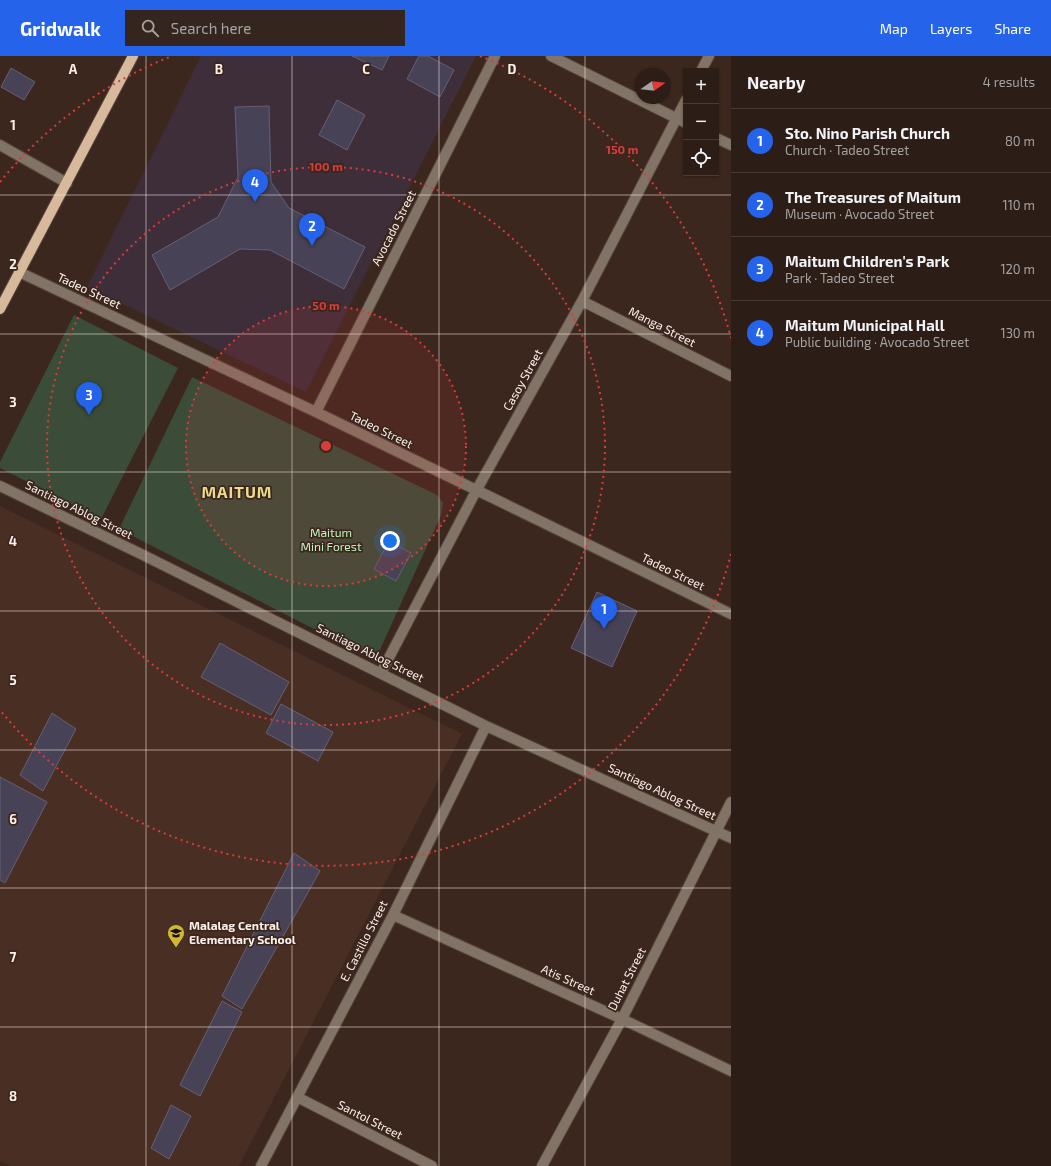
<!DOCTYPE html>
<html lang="en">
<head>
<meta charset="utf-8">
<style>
	body { margin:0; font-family:"Exo 2",sans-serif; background:#34261f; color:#f1f3f6 }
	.controls { position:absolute; right:12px; top:12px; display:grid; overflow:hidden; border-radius:0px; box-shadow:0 1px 3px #0004 }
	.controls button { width:36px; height:36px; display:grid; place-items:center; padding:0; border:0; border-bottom:1px solid #483b35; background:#2c1d16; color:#f1f3f6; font:20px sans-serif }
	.compass { position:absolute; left:635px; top:12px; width:36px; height:36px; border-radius:50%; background:#2c1d16; box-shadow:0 1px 3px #0004; rotate:76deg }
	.you { position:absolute; left:390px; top:485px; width:14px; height:14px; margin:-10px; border:3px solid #fff; border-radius:50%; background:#1a73e8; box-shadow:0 0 0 6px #1a73e833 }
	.badge { display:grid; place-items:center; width:26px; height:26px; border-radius:50%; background:#2563eb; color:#fff; font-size:13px; font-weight:700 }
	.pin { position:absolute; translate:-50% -33px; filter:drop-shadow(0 1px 2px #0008) }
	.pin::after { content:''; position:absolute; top:21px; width:14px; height:12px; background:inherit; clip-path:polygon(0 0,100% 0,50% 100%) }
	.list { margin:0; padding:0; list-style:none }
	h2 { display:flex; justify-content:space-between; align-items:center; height:52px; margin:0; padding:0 16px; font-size:17px }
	h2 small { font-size:13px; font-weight:400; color:#a6a2a1 }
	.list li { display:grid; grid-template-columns:26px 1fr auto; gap:12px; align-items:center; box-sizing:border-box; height:64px; padding:0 16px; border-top:1px solid #483b35 }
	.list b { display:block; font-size:15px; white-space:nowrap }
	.list p { margin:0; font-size:13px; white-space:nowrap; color:#a6a2a1 }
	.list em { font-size:13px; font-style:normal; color:#a6a2a1 }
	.icon { flex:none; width:22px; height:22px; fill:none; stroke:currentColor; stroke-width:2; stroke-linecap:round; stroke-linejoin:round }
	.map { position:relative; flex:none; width:731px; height:1110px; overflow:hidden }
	header { display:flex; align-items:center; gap:24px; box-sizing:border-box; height:56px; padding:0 20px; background:#2563eb; color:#fff }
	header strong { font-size:19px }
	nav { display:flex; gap:22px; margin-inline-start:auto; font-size:14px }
	.search { width:280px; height:36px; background:#34261f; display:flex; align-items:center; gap:10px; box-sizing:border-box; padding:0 14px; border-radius:0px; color:#a6a2a1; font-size:15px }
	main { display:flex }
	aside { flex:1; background:#2c1d16 }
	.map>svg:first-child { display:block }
	.commercial { fill:#3d2e3a }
	.built { fill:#482e23 }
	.green { fill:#3b4d39 }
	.building { fill:#474256; stroke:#656075 }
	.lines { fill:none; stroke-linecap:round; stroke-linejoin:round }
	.minor-casing { stroke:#56433b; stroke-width:12 }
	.major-casing { stroke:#56433b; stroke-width:12 }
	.minor { stroke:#817365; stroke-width:10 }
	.major { stroke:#d7b99c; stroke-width:10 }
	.grid { fill:none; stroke:#fdefea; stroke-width:1; stroke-opacity:0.55 }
	.ring { fill:none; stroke:#da3c3b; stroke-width:2; stroke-dasharray:2 4 }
	.labels { text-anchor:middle; stroke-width:3.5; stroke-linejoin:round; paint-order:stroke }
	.street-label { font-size:12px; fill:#fdefea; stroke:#3b271e }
	.park-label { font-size:12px; fill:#c2f4bc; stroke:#3b271e }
	.poi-label { font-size:12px; font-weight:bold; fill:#fdefea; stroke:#3b271e; text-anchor:start }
	.district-label { font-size:16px; font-weight:bold; letter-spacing:1px; fill:#eed98c; stroke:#3b271e }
	.grid-label { font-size:13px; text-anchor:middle; font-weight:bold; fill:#fdefea; stroke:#3b271e; stroke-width:3.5; stroke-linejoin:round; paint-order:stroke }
	.centre { fill:#da3c3b; stroke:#3b271e; stroke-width:2 }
	.ring-label { font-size:12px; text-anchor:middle; font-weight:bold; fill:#da3c3b; stroke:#3b271e; stroke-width:3.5; stroke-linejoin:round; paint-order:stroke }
</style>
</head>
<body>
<header>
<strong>Gridwalk</strong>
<div class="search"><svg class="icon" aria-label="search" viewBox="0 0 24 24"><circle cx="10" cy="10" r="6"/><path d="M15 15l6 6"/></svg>Search here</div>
<nav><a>Map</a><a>Layers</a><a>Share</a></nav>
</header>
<main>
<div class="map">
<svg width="731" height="1110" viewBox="0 0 731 1110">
	<rect width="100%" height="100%" fill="#3b271e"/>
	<path class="commercial" d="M 201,0 L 476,0 L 306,336 L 87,231 Z"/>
	<path class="built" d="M 0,450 L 462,678 L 239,1110 L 10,1110 L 0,1105 Z"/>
	<path class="green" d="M 74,259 L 178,312 L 101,463 L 0,412 L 0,406 Z
		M 192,321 L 437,439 L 443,447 L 441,459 L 379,596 L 371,599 L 363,598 L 119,473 Z"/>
	<path class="building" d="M 352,0 L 389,0 L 382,14 Z
		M 419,0 L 428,0 L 454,14 L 440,41 L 407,23 Z
		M 11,12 L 35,26 L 24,44 L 1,31 Z
		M 337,44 L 365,59 L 347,94 L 319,79 Z
		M 269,50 L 271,126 L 289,152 L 365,191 L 344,233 L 270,194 L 240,193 L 170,234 L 152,199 L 218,161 L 238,121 L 235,51 Z
		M 389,485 L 411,497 L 396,525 L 374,513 Z
		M 597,536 L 637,555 L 612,611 L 571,592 Z
		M 220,587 L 289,626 L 271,659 L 201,621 Z
		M 281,648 L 333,676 L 318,705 L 266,677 Z
		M 52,657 L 76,673 L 43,735 L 20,719 Z
		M 0,721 L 47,746 L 5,827 L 0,824 Z
		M 294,797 L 320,815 L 242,953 L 222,940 Z
		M 222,945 L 242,956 L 200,1040 L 180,1029 Z
		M 171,1049 L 191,1060 L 169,1103 L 151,1092 Z"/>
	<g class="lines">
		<defs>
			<path id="minor" d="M 551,0 L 686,67
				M 701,15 L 709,0
				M 716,82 L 731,89
				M 0,89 L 67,127
				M 19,216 L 316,356 L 731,558
				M 582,245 L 731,320
				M 316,356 L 495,0
				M 0,430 L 139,497 L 486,670 L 731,782
				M 381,617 L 476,435 L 582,245 L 686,44
				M 393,859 L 622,963 L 731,1015
				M 297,1041 L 432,1110
				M 261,1110 L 393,859 L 486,670
				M 542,1110 L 622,963 L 731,746"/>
			<path id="major" d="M 0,253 L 133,0"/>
		</defs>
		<use href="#minor" class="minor-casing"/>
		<use href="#major" class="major-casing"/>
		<use href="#minor" class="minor"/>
		<use href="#major" class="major"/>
	</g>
	<path class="grid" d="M 146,0 L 146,1110M 292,0 L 292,1110M 439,0 L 439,1110M 585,0 L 585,1110M 0,139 L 731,139M 0,278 L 731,278M 0,416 L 731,416M 0,555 L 731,555M 0,694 L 731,694M 0,832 L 731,832M 0,971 L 731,971"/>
	<circle cx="326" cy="390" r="140" fill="#da3c3b" fill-opacity=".12"/>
	<g class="ring">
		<circle cx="326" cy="390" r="140"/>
		<circle cx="326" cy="390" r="279"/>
		<path d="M731 498A419 419 0 0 1 0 654M0 126A419 419 0 0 1 172 0M480 0A419 419 0 0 1 731 282"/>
	</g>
	<defs>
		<symbol id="school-pin" viewBox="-11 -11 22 30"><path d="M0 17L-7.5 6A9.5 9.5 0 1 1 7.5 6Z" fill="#d4b635" stroke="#3b271e"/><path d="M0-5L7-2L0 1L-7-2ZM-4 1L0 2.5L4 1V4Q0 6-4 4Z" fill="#111"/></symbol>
	</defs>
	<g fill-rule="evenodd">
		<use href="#school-pin" x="166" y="867" width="20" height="27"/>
	</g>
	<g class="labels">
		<g class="street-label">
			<text transform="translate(394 172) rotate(-63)" y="4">Avocado Street</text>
			<text transform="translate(89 235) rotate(25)" y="4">Tadeo Street</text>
			<text transform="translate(662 271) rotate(27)" y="4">Manga Street</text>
			<text transform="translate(523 324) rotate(-61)" y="4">Casoy Street</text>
			<text transform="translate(381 374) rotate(26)" y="4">Tadeo Street</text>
			<text transform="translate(79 454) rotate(26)" y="4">Santiago Ablog Street</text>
			<text transform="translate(673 516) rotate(26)" y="4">Tadeo Street</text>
			<text transform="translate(370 597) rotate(26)" y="4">Santiago Ablog Street</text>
			<text transform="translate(662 736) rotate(25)" y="4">Santiago Ablog Street</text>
			<text transform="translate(364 885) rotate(-63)" y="4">E. Castillo Street</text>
			<text transform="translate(627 923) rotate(-63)" y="4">Duhat Street</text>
			<text transform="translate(568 924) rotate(24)" y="4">Atis Street</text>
			<text transform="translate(370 1064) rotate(27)" y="4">Santol Street</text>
		</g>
		<g class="park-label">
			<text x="331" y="481">Maitum<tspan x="331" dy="14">Mini Forest</tspan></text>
		</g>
		<g class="poi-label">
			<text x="189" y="874">Malalag Central<tspan x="189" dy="14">Elementary School</tspan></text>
		</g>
		<g class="district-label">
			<text x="237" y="442">MAITUM</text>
		</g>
	</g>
	<g class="grid-label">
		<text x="73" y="18">A</text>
		<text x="219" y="18">B</text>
		<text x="366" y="18">C</text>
		<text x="512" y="18">D</text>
		<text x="13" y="74">1</text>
		<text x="13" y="213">2</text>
		<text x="13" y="351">3</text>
		<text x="13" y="490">4</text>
		<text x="13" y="629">5</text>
		<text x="13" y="768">6</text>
		<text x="13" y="906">7</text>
		<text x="13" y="1045">8</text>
	</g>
	<circle cx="326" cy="390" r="6" class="centre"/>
	<g class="ring-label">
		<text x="622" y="98">150 m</text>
		<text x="326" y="115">100 m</text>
		<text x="326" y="254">50 m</text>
	</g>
</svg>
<div class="controls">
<button>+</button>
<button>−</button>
<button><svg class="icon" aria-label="locate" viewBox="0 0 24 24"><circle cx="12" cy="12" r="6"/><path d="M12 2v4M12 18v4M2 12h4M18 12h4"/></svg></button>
</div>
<svg class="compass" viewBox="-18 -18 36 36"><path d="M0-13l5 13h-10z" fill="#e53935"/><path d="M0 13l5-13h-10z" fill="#a6a2a1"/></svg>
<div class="you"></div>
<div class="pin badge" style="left:604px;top:573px">1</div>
<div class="pin badge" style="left:312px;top:190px">2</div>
<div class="pin badge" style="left:89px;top:359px">3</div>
<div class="pin badge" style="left:255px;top:146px">4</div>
</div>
<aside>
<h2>Nearby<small>4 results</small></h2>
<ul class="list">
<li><span class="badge">1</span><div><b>Sto. Nino Parish Church</b><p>Church · Tadeo Street</p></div><em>80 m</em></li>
<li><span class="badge">2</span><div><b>The Treasures of Maitum</b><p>Museum · Avocado Street</p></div><em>110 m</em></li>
<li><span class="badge">3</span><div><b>Maitum Children's Park</b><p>Park · Tadeo Street</p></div><em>120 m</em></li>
<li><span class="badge">4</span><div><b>Maitum Municipal Hall</b><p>Public building · Avocado Street</p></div><em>130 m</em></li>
</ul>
</aside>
</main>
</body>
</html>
